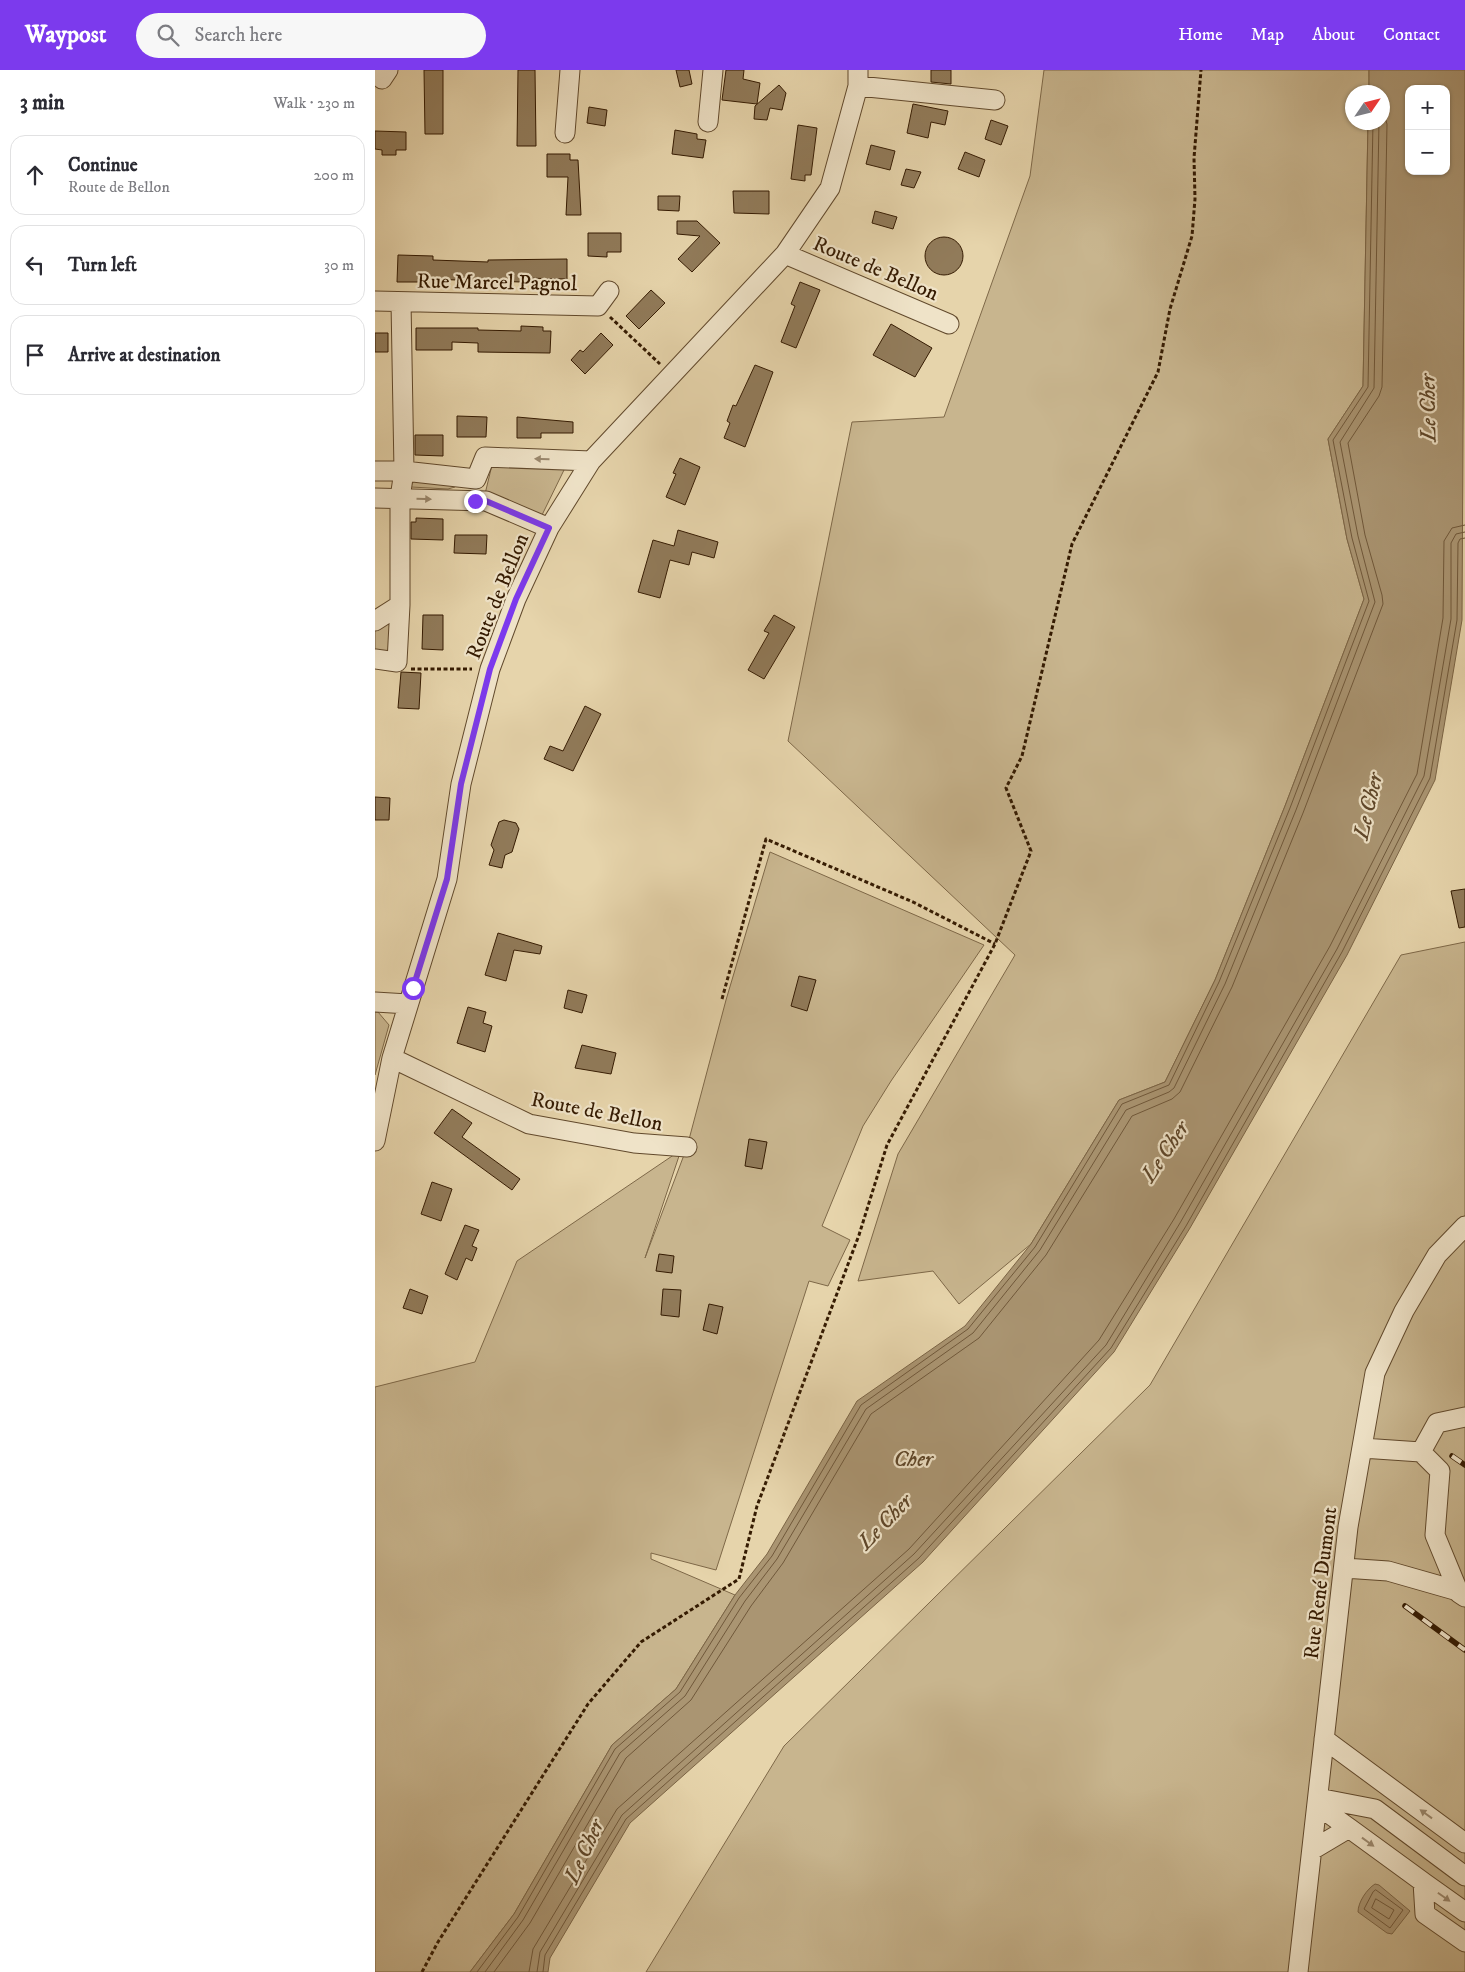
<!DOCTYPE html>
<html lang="en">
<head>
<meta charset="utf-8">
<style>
	body { margin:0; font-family:"IM FELL DW Pica",serif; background:#f7f7f7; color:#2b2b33 }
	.controls { position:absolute; right:15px; top:15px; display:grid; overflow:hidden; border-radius:10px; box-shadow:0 1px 4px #0004 }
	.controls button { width:45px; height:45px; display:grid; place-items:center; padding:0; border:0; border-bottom:1px solid #e1e1e2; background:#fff; color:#2b2b33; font:25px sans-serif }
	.compass { position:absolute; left:970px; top:15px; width:45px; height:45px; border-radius:50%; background:#fff; box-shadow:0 1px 4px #0004; rotate:55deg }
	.stop { position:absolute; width:15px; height:15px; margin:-11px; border:4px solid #7c3aed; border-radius:50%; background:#fff }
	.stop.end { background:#7c3aed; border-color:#fff; box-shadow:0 1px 5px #0008 }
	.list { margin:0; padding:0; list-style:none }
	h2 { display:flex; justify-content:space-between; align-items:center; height:65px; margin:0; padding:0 20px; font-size:21px }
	h2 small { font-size:16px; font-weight:400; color:#7c7c81 }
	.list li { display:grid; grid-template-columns:32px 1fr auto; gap:15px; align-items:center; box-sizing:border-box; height:80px; margin:0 10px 10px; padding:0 10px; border:1px solid #e1e1e2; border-radius:15px }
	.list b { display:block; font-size:19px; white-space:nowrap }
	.list p { margin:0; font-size:16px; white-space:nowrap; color:#7c7c81 }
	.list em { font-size:16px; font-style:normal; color:#7c7c81 }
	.icon { flex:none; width:28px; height:28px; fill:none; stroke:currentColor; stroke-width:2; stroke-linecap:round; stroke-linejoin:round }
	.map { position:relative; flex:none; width:1090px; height:1902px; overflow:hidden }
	header { display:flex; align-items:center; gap:30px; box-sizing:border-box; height:70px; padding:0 25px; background:#7c3aed; color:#fff }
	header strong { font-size:24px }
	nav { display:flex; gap:28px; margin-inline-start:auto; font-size:18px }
	.search { width:350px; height:45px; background:#f7f7f7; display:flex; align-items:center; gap:12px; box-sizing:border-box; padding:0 18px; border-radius:28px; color:#7c7c81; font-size:19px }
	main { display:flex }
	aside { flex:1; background:#fff }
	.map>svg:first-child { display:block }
	.green { fill:#c8b58e; stroke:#7e6848 }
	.water { fill:#aa9572; stroke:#7b6445; fill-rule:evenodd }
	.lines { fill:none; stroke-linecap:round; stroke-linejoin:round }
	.shore { stroke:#70583a; stroke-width:1 }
	.building { fill:#917b5a; stroke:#351b02 }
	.minor-casing { stroke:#61492c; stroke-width:21 }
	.path { stroke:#351b02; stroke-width:3; stroke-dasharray:4 2.5; stroke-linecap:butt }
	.minor { stroke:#efe3c8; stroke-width:19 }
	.rail-casing { stroke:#351b02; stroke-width:5.5 }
	.rail { stroke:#efe3c8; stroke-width:4; stroke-dasharray:11; stroke-linecap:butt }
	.oneway { fill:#9b896f }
	.route { stroke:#7c3aed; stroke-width:6 }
	.labels { text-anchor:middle; stroke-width:4.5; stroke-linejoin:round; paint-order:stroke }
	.street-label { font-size:21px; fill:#351b02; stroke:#efe3c8 }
	.water-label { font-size:22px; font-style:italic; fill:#5e4629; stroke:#efe3c8 }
</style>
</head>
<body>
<header>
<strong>Waypost</strong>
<div class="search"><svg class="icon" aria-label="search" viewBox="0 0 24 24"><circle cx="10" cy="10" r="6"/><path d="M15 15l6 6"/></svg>Search here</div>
<nav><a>Home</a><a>Map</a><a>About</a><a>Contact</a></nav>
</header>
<main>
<aside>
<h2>3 min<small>Walk · 230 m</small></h2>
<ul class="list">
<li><svg class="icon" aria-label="ahead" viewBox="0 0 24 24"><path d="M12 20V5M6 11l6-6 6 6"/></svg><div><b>Continue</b><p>Route de Bellon</p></div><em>200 m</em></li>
<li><svg class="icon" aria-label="left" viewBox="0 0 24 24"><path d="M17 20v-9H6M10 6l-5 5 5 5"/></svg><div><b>Turn left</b></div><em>30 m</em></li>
<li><svg class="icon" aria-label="arrive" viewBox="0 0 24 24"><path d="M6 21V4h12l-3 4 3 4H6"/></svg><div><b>Arrive at destination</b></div></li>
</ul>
</aside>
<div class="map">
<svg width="1090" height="1902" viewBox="0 0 1090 1902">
	<rect width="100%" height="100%" fill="#e6d4ab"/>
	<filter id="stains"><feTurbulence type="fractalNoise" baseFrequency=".004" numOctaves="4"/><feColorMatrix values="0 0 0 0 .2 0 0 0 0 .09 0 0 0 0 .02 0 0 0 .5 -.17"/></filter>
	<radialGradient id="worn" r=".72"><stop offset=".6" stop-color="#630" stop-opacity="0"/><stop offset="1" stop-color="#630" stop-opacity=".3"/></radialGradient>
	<path class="green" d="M 669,0 L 994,0 L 994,22 L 978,22 L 978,52 L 993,53 L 988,316 L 953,369 L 972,469 L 989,529 L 910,736 L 840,910 L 790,1012 L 744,1030 L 656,1174 L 584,1234 L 558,1201 L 483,1211 L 523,1084 L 640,885 L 413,671 L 477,352 L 569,347 L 655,106 Z
		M 184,393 L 189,400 L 167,445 L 110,424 L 117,395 Z
		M 43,409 L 77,411 L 80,417 L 73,419 L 36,417 L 37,413 Z
		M 16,551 L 13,584 L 0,583 L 0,560 Z
		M 395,782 L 609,875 L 516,1011 L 488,1056 L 447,1156 L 475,1170 L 453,1216 L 434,1211 L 341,1500 L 276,1483 L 276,1489 L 360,1525 L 301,1619 L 237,1675 L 139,1844 L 95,1902 L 0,1902 L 0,1317 L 100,1292 L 142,1191 L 306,1080 L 270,1188 L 312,1077 L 351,930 Z
		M 1090,872 L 1090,1902 L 271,1902 L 409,1676 L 775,1315 L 1026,885 Z
		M 0,942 L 3,942 L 14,955 L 0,1005 Z"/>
	<path class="water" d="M 994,0 L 1090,0 L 1087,550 L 1060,710 L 972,885 L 815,1158 L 739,1282 L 548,1492 L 255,1753 L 175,1888 L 173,1902 L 95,1902 L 139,1844 L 237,1675 L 301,1619 L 360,1525 L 392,1484 L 482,1331 L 590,1256 L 656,1174 L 744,1030 L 790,1012 L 840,910 L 910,736 L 989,529 L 972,469 L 953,369 L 988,316 L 993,53 L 1008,52 L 1008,22 L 994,22 ZM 1034,19 L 1071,19 L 1071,101 L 1034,101 Z
		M 1000,1814 L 1004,1815 L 1035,1841 L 1017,1864 L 1012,1863 L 983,1842 C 983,1832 992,1819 1000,1814 Z"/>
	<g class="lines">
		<path class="shore" d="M 1001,1820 L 1028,1840 L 1015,1858 L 989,1839 L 998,1822 Z
			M 1001,1829 L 1019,1840 L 1014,1849 L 997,1838 Z
			M 102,1902 L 143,1847 L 240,1679 L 305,1622 L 364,1528 L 397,1486 L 486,1335 L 593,1259 L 660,1177 L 747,1034 L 794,1015 L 844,912 L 915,738 L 994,531 L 977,468 L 958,370 L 993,317 L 998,52
			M 110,1902 L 148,1850 L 245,1683 L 310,1626 L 370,1531 L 402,1489 L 491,1339 L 598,1263 L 665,1180 L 751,1040 L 794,1022 L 799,1018 L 850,914 L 921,740 L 1000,532 L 983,466 L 965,372 L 999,318 L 1004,52
			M 119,1902 L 155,1853 L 251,1688 L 316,1630 L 376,1536 L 408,1493 L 496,1344 L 604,1268 L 671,1185 L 757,1046 L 797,1029 L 805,1022 L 857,917 L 928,743 L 1008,534 L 1007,525 L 990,465 L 973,373 L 1004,326 L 1007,317 L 1012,54 L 1008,41
			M 154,1902 L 158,1879 L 242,1739 L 534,1479 L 724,1270 L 799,1149 L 955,876 L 1042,704 L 1068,548 L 1069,471 L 1077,458 L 1090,455
			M 162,1902 L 165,1882 L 247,1745 L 539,1484 L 731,1275 L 805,1153 L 962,879 L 1049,706 L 1076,549 L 1076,473 L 1081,464 L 1090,462
			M 168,1902 L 170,1885 L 251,1749 L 544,1488 L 736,1278 L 811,1156 L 967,882 L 1055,708 L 1082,550 L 1083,473 L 1085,469 L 1090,468"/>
	</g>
	<path class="building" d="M 49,0 L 68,0 L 68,64 L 50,64 Z
		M 143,0 L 160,0 L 161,76 L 142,76 Z
		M 301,0 L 314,0 L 317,14 L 305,17 Z
		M 351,0 L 369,0 L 368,9 L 385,13 L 382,34 L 347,30 Z
		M 556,0 L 576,0 L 576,14 L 556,12 Z
		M 404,15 L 411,23 L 407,40 L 395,38 L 392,50 L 379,49 L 380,36 Z
		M 538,34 L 573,41 L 570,55 L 556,52 L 553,68 L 532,63 Z
		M 214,37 L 232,40 L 230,56 L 212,53 Z
		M 616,50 L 633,56 L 626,75 L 610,69 Z
		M 423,55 L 442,58 L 436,105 L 430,105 L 430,111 L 416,109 Z
		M 300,60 L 322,64 L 322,69 L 331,70 L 328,88 L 297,84 Z
		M 0,61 L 31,62 L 31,80 L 21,80 L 21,85 L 7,85 L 7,80 L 0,79 Z
		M 496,75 L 520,81 L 515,100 L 491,94 Z
		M 590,82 L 610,90 L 604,107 L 583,99 Z
		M 172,84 L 195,84 L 195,90 L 203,90 L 206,145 L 191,145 L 193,107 L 172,107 Z
		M 531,99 L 546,102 L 539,118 L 526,115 Z
		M 358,121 L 394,121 L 394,144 L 359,143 Z
		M 283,126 L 305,126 L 304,141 L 283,140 Z
		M 500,141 L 522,147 L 518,159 L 497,153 Z
		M 302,151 L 322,151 L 345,173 L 317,202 L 303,189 L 325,166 L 302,164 Z
		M 213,163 L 246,163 L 246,182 L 232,182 L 232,187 L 213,186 Z
		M550 186a19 19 0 1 1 38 0a19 19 0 1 1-38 0Z
		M 23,185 L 58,186 L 58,190 L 113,192 L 113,190 L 192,189 L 192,209 L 147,208 L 147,212 L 50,209 L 50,212 L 22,212 Z
		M 425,212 L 445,220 L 421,278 L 406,272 L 420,236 L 416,234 Z
		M 276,220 L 290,233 L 264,259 L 251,246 Z
		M 516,254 L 557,278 L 540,307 L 498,285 Z
		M 146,256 L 168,257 L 168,261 L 176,261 L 175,283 L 103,282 L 103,273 L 77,272 L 77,280 L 41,280 L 41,258 L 103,258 L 103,260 L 146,261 Z
		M 0,263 L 13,263 L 13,282 L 0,282 Z
		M 226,263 L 238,275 L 210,304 L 196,290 L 205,280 L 208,282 Z
		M 380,295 L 398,302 L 370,377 L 349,368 L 355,353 L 352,351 L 358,335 L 361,336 Z
		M 82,346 L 112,347 L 111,367 L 82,367 Z
		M 142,347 L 198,352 L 198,363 L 166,363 L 166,368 L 142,368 Z
		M 40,365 L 68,365 L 68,386 L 40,385 Z
		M 305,388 L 325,397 L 310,435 L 291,427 L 301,404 L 298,403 Z
		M 41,448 L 68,449 L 68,470 L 36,469 L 36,452 L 41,452 Z
		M 303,460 L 343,472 L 339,488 L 317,482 L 314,495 L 295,490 L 285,528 L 263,522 L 278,470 L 299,476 Z
		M 80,465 L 112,465 L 111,484 L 79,483 Z
		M 48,545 L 68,545 L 68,580 L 47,579 Z
		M 399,545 L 420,557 L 389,609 L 373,600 L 394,563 L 389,561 Z
		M 26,602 L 46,603 L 44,639 L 23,638 Z
		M 210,636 L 226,644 L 198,701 L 169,689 L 175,676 L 188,681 Z
		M 0,727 L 15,728 L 14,750 L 0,750 Z
		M 129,750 L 141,753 L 144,759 L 137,782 L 130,785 L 127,798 L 114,795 L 119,780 L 116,775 L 124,752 Z
		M 1090,819 L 1090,857 L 1084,858 L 1076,821 Z
		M 123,863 L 167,876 L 165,884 L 139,880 L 131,911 L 110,905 Z
		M 424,906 L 441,910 L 432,941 L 416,936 Z
		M 193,920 L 212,925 L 207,943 L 189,938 Z
		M 93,937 L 111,942 L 108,953 L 117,956 L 110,982 L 82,973 Z
		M 207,975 L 241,983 L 236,1004 L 200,998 Z
		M 77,1039 L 97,1053 L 87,1067 L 145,1109 L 137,1120 L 59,1063 Z
		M 374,1069 L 392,1072 L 387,1099 L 370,1096 Z
		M 57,1112 L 77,1119 L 66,1151 L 46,1144 Z
		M 90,1155 L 104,1160 L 97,1176 L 102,1178 L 97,1191 L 91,1188 L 82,1210 L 70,1204 Z
		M 284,1184 L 299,1186 L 297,1203 L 281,1201 Z
		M 35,1219 L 53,1226 L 47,1244 L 28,1238 Z
		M 288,1219 L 306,1220 L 304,1247 L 286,1245 Z
		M 334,1234 L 348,1237 L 342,1264 L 328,1260 Z"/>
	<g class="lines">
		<defs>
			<path id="minor" d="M 0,3 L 7,9 L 13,0
				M 483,16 L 620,30
				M 333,52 L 338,0
				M 190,63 L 195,0
				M 410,184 L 574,254
				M 0,231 L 223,236 L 234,221
				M 0,401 L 29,401 L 101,409 L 110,387 L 216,391
				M 0,428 L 111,431 L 174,458
				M 0,551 L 25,535 L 25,428 L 29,401 L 26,232
				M 0,589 L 22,592 L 25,535
				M 0,932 L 33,934
				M 17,988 L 154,1054 L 259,1073 L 312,1077
				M 0,1071 L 17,988 L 72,809 L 86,714 L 115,599 L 141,529 L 174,458 L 216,391 L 410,184 L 455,118 L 483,16 L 483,0
				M 987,1378 L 1046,1382 L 1065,1401 L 1060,1465 L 1084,1523 L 1090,1527
				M 1046,1382 L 1062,1353 L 1090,1347
				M 969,1498 L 1013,1501 L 1090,1523
				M 949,1669 L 1090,1773
				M 943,1728 L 1000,1739 L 1090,1806
				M 942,1735 L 974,1758
				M 937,1780 L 974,1758 L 1048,1812 L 1050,1844 L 1090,1872
				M 1048,1812 L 1090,1842
				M 923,1902 L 973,1457 L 1000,1303 L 1029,1241 L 1062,1185 L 1090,1156"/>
		</defs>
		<use href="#minor" class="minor-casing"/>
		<path class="path" d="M 235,247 L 285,294
			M 36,599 L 97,599
			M 347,929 L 391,769 L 538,832 L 620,874
			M 47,1902 L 63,1872 L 213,1634 L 266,1572 L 364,1509 L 382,1436 L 484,1165 L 512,1075 L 620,874 L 656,781 L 631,718 L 647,686 L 697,474 L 783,302 L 795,239 L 817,166 L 820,129 L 819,88 L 826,0"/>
		<use href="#minor" class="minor"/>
		<defs>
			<path id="rail" d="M 1077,1386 L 1090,1395
				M 1030,1536 L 1090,1580"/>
		</defs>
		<use href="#rail" class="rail-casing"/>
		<use href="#rail" class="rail"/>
	</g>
	<defs><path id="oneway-solid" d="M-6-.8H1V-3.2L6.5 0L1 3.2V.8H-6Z" transform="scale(1.25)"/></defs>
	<g class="oneway">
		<use href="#oneway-solid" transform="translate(167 389) rotate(-178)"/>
		<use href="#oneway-solid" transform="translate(49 429) rotate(2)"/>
		<use href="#oneway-solid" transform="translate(1051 1744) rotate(-144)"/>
		<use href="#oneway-solid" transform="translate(993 1772) rotate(36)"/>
		<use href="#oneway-solid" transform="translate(1069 1827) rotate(35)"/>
	</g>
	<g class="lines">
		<path class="route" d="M 38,918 L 72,809 L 86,714 L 115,599 L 141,529 L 174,458 L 111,431 L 100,431"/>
	</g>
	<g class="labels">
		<g class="street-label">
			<text transform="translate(501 198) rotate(23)" y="7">Route de Bellon</text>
			<text transform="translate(122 212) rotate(1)" y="7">Rue Marcel Pagnol</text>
			<text transform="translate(122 526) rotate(-68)" y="7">Route de Bellon</text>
			<text transform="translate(222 1041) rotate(11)" y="7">Route de Bellon</text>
			<text transform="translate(945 1513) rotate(-83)" y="7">Rue René Dumont</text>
		</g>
		<g class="water-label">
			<text transform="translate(1052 338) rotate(-91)" y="8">Le Cher</text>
			<text transform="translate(992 736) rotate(-77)" y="8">Le Cher</text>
			<text transform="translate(789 1081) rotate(-56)" y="8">Le Cher</text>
			<text x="538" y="1396">Cher</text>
			<text transform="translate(509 1451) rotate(-46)" y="8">Le Cher</text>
			<text transform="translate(208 1781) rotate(-66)" y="8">Le Cher</text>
		</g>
	</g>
	<rect width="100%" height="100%" filter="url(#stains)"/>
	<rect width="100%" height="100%" fill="url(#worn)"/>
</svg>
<div class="controls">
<button>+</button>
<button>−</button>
</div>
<svg class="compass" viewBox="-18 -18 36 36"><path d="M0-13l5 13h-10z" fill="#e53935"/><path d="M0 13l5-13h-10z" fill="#7c7c81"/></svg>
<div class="stop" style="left:38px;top:918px"></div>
<div class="stop end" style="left:100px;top:431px"></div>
</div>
</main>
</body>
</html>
